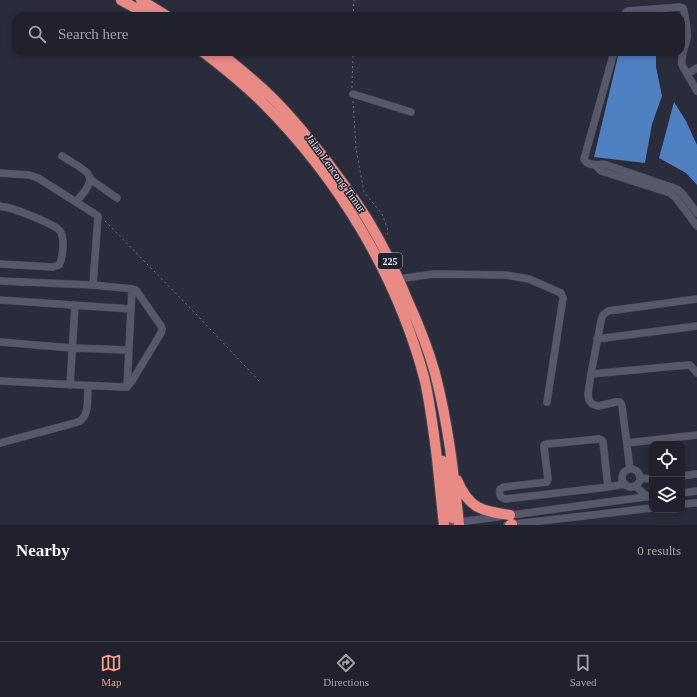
<!DOCTYPE html>
<html lang="en">
<head>
<meta charset="utf-8">
<style>
	body { margin:0; font-family:"Times New Roman",serif; background:#2d2e38; color:#f1f3f6 }
	.controls { position:absolute; right:12px; bottom:12px; display:grid; overflow:hidden; border-radius:8px; box-shadow:0 2px 6px #0003 }
	.controls button { width:36px; height:36px; display:grid; place-items:center; padding:0; border:0; border-bottom:1px solid #3d3e48; background:#20212c; color:#f1f3f6; font:20px sans-serif }
	.list { margin:0; padding:0; list-style:none }
	h2 { display:flex; justify-content:space-between; align-items:center; height:52px; margin:0; padding:0 16px; font-size:17px }
	h2 small { font-size:13px; font-weight:400; color:#a2a3a9 }
	.icon { flex:none; width:22px; height:22px; fill:none; stroke:currentColor; stroke-width:2; stroke-linecap:round; stroke-linejoin:round }
	.map { position:relative; flex:none; width:697px; height:525px; overflow:hidden }
	.search { position:absolute; background:#20212c; box-shadow:0 2px 6px #0003; left:12px; right:12px; top:12px; height:44px; display:flex; align-items:center; gap:10px; box-sizing:border-box; padding:0 14px; border-radius:12px; color:#a2a3a9; font-size:15px }
	.sheet { height:116px; background:#20212c }
	nav { display:flex; justify-content:space-around; align-items:center; box-sizing:border-box; height:56px; border-top:1px solid #3d3e48; background:#20212c; font-size:11px; color:#a2a3a9 }
	nav a { display:grid; justify-items:center; gap:2px }
	nav .on { color:#f49e89 }
	.map>svg:first-child { display:block }
	.water { fill:#4e80c2 }
	.lines { fill:none; stroke-linecap:round; stroke-linejoin:round }
	.minor-casing { stroke:#474854; stroke-width:8 }
	.highway-casing { stroke:#474854; stroke-width:12 }
	.path { stroke:#737582; stroke-width:1; stroke-dasharray:2 3; stroke-linecap:butt }
	.minor { stroke:#57596a; stroke-width:7 }
	.highway { stroke:#ea8a84; stroke-width:10 }
	.labels { text-anchor:middle; stroke-width:3; stroke-linejoin:round; paint-order:stroke }
	.shield { fill:#212230; stroke:#aeafba; stroke-width:1 }
	.shield-label { font-size:10px; font-weight:bold; fill:#eaecf5 }
	.street-label { font-size:11px; fill:#eaecf5; stroke:#212230 }
</style>
</head>
<body>
<div class="map">
<svg width="697" height="525" viewBox="0 0 697 525">
	<rect width="100%" height="100%" fill="#2a2c3b"/>
	<path class="water" d="M 619,52 L 656,52 L 656,67 L 662,96 L 652,124 L 645,163 L 594,157 Z
		M 674,102 L 686,121 L 697,145 L 697,185 L 686,173 L 659,158 Z"/>
	<g class="lines">
		<defs>
			<path id="minor" d="M 624,16 L 626,12 L 628,11 L 680,7 L 683,8 L 684,11 C 685,19 688,28 687,37 C 686,46 680,55 682,65 L 697,91
				M 614,52 L 584,159 C 587,166 597,165 604,164 L 677,189 L 682,193 L 697,213
				M 687,74 L 697,68
				M 353,94 L 411,112
				M 62,156 C 68,160 85,169 88,174 C 89,175 90,179 90,180 C 89,188 81,196 76,202
				M 595,165 L 601,171 L 670,193 L 676,198 L 697,226
				M 0,173 L 29,175 L 38,178 L 98,216 L 93,285
				M 90,179 L 117,198
				M 0,206 C 3,207 6,207 9,208 C 18,210 56,225 60,231 C 65,238 63,258 59,265 L 53,267 L 0,264
				M 398,279 L 434,274 L 506,275 L 529,279 L 561,293 L 563,298 L 547,402
				M 0,281 L 93,285 L 133,289 L 136,290 L 161,326 L 162,329 L 161,333 L 132,381 L 127,387 L 122,387 L 0,381
				M 0,300 L 131,309
				M 597,339 L 697,326
				M 0,342 L 72,348 L 129,350
				M 591,374 L 677,366 L 690,365 L 697,373
				M 70,385 L 75,305
				M 127,387 L 132,289
				M 0,443 L 71,424 C 74,423 78,422 80,421 C 90,414 87,396 88,386
				M 627,443 L 697,435
				M622 478a9 9 0 1 1 18 0a9 9 0 1 1-18 0Z
				M 630,469 L 622,406 L 620,402 L 616,402 L 598,406 L 592,404 L 589,400 L 588,394 L 591,374 L 601,321 L 603,315 L 608,311 L 697,299
				M 682,476 L 697,474
				M 640,478 L 652,479
				M 635,486 L 648,497
				M 608,487 L 603,442 L 602,440 L 599,439 L 547,444 L 544,445 L 544,447 L 548,479 L 547,482 L 504,487 L 500,489 C 499,495 500,498 506,499 L 608,487 L 625,484
				M 682,493 L 697,491
				M 682,504 L 697,503
				M 452,523 L 652,496
				M 507,525 L 652,508"/>
			<path id="highway" d="M 121,0 L 150,16
				M 141,0 L 167,16
				M 203,52 C 224,68 244,84 263,103 C 339,179 398,277 425,381 C 430,404 433,427 436,450 C 439,475 441,500 444,525
				M 219,52 C 234,64 249,76 263,89 C 286,110 306,135 325,159 C 342,182 359,204 373,229 C 386,251 397,275 407,299 C 418,323 428,348 435,373 C 448,423 454,474 459,525
				M 443,461 L 452,518
				M 457,480 C 469,509 482,511 510,515
				M 510,525 L 512,524"/>
		</defs>
		<use href="#minor" class="minor-casing"/>
		<use href="#highway" class="highway-casing"/>
		<path class="path" d="M 353,16 L 354,0
			M 352,88 L 353,52
			M 353,101 L 356,148 L 364,192 L 382,214 L 388,230 L 387,235
			M 105,221 L 195,313 L 259,381"/>
		<use href="#minor" class="minor"/>
		<use href="#highway" class="highway"/>
	</g>
	<g class="labels">
		<rect class="shield" x="378" y="253" width="24" height="16" rx="3"/>
		<g class="shield-label">
			<text x="390" y="265">225</text>
		</g>
		<g class="street-label">
			<text transform="translate(336 173) rotate(54)" y="4">Jalan Lencong Timur</text>
		</g>
	</g>
</svg>
<div class="controls">
<button><svg class="icon" aria-label="locate" viewBox="0 0 24 24"><circle cx="12" cy="12" r="6"/><path d="M12 2v4M12 18v4M2 12h4M18 12h4"/></svg></button>
<button><svg class="icon" aria-label="layers" viewBox="0 0 24 24"><path d="M12 4l9 5-9 5-9-5zM3 14l9 5 9-5"/></svg></button>
</div>
<div class="search"><svg class="icon" aria-label="search" viewBox="0 0 24 24"><circle cx="10" cy="10" r="6"/><path d="M15 15l6 6"/></svg>Search here</div>
</div>
<section class="sheet">
<h2>Nearby<small>0 results</small></h2>
<ul class="list">
</ul>
</section>
<nav>
<a class="on"><svg class="icon" aria-label="map" viewBox="0 0 24 24"><path d="M3 6l6-2 6 2 6-2v14l-6 2-6-2-6 2zM9 4v14M15 6v14"/></svg>Map</a>
<a><svg class="icon" aria-label="directions" viewBox="0 0 24 24"><path d="M12 3l9 9-9 9-9-9zM9 14v-3h6M13 9l2 2-2 2"/></svg>Directions</a>
<a><svg class="icon" aria-label="saved" viewBox="0 0 24 24"><path d="M7 4h10v16l-5-4-5 4z"/></svg>Saved</a>
</nav>
</body>
</html>
